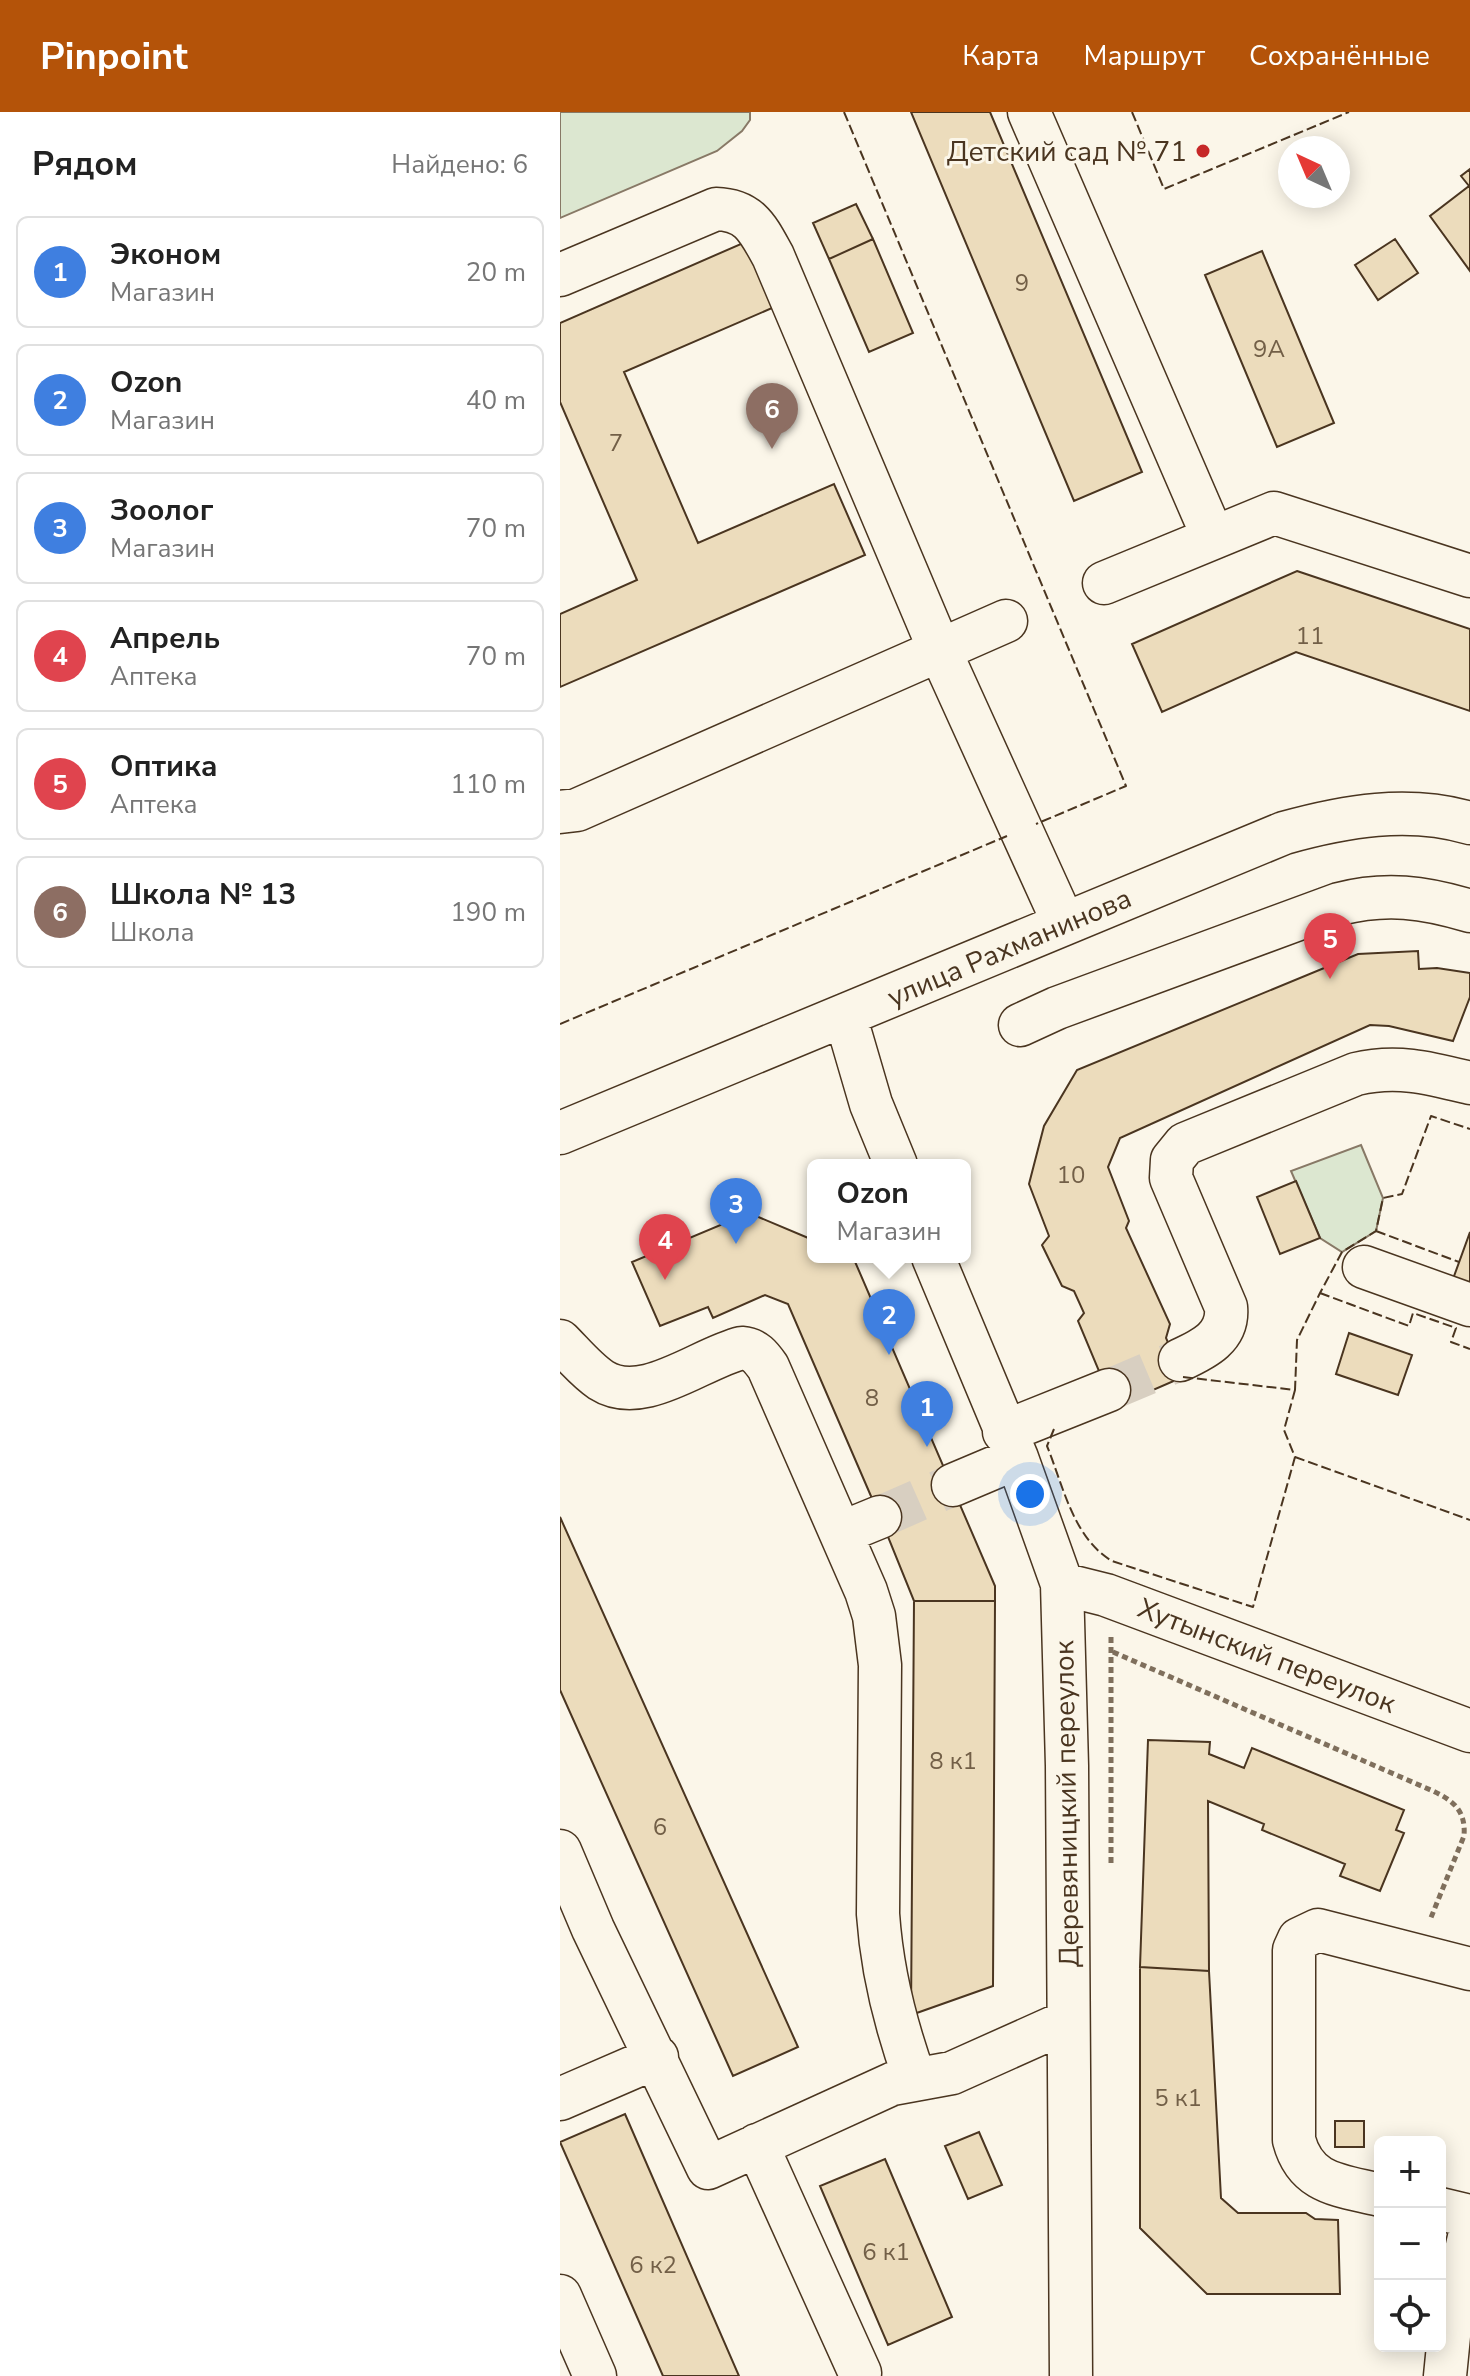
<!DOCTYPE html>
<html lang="ru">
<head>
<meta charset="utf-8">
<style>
	body { margin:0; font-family:"Nunito Sans",sans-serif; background:#f2f2f2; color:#222 }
	.controls { position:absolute; right:24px; bottom:24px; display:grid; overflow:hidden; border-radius:12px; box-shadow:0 4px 20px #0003 }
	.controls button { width:72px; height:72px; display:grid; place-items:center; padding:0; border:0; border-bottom:2px solid #e0e0e0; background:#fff; color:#222; font:40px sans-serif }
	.compass { position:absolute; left:718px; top:24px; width:72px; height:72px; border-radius:50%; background:#fff; box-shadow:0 4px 20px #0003; rotate:316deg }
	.you { position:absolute; left:470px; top:1382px; width:28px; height:28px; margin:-20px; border:6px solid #fff; border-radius:50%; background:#1a73e8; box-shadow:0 0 0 12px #1a73e833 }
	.badge { display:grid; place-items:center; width:52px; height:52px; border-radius:50%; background:#b45309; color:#fff; font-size:26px; font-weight:700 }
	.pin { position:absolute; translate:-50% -66px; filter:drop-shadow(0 2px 4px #0008) }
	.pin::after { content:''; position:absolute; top:42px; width:28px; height:24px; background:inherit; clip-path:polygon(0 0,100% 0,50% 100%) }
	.popup { position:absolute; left:247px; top:1047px; width:164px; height:104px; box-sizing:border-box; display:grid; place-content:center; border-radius:12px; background:#fff; filter:drop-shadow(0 2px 6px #0005); font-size:26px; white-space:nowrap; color:#767676 }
	.popup b { font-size:30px; color:#222 }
	.popup::after { content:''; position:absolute; left:50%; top:100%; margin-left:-16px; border:16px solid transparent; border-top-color:#fff }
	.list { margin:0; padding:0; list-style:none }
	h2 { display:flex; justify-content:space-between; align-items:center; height:104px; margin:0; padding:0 32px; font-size:34px }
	h2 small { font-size:26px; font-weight:400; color:#767676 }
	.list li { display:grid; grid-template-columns:52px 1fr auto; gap:24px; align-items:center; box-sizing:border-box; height:112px; margin:0 16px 16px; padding:0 16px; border:2px solid #e0e0e0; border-radius:12px }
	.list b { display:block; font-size:30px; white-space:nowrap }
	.list p { margin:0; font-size:26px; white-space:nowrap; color:#767676 }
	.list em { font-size:26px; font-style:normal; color:#767676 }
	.icon { flex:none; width:44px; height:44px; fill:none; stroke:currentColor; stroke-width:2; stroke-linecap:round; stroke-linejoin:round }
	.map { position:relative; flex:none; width:910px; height:2264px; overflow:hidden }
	header { display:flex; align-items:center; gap:48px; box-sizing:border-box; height:112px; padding:0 40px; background:#b45309; color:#fff }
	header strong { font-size:38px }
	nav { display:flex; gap:44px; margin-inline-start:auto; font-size:28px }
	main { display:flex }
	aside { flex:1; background:#fff }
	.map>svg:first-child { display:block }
	.green { fill:#dce7d0; stroke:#887966; stroke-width:2 }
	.building { fill:#ecdcbc; stroke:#4a3520; stroke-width:2 }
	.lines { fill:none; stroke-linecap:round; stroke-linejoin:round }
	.minor-tunnel { stroke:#d8cfc1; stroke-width:42; stroke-dasharray:42 21; stroke-linecap:butt }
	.minor-casing { stroke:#4a3520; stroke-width:45 }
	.path { stroke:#7f6f5c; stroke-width:5; stroke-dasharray:6 4; stroke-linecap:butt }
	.minor { stroke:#fbf6e9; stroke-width:42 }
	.fence { stroke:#4a3520; stroke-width:2; stroke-dasharray:10 4; stroke-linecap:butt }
	.poi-dot { fill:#c62828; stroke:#fbf6e9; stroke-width:3 }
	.labels { text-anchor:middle; stroke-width:6; stroke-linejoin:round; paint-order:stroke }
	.number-label { font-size:24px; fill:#725f47 }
	.poi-label { font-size:28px; fill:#4a3520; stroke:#fbf6e9; text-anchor:end }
	.street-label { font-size:28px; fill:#4a3520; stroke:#fbf6e9 }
</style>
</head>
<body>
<header>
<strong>Pinpoint</strong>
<nav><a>Карта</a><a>Маршрут</a><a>Сохранённые</a></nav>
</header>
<main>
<aside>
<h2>Рядом<small>Найдено: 6</small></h2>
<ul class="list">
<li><span class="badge" style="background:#3f7fe0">1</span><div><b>Эконом</b><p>Магазин</p></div><em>20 m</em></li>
<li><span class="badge" style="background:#3f7fe0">2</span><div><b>Ozon</b><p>Магазин</p></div><em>40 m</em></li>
<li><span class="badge" style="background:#3f7fe0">3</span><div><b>Зоолог</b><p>Магазин</p></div><em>70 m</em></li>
<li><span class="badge" style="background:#e0444e">4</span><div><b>Апрель</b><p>Аптека</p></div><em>70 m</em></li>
<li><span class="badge" style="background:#e0444e">5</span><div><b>Оптика</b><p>Аптека</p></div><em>110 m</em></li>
<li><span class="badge" style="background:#8d6e63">6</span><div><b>Школа № 13</b><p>Школа</p></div><em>190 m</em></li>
</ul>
</aside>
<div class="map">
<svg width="910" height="2264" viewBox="0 0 910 2264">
	<rect width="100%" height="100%" fill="#fbf6e9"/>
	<path class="green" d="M 0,0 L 190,0 L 190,8 L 182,19 L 157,39 L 0,106 Z
		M 801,1033 L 823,1086 L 816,1119 L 782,1140 L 760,1126 L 731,1059 Z"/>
	<path class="building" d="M 351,0 L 430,0 L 582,360 L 514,389 Z
		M 910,57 L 910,159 L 870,104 L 909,74 L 901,64 Z
		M 296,92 L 313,127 L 269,147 L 253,111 Z
		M 313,127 L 353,221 L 309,240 L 269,147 Z
		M 835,127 L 858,161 L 818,188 L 795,153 Z
		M 190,128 L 219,193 L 64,260 L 138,431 L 274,372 L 305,443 L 0,575 L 0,502 L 77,468 L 0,290 L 0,211 Z
		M 702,139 L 774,311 L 717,335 L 645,163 Z
		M 737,459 L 910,517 L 910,599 L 736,540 L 602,600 L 572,532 Z
		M 858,839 L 859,857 L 877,856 L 910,861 L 910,885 L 893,929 L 829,914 L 810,913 L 560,1026 L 548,1055 L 569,1109 L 566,1116 L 610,1212 L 606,1226 L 623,1265 L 554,1295 L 518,1209 L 524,1201 L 514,1179 L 502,1174 L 482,1133 L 489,1124 L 469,1072 L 484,1014 L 517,958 L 798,842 Z
		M 736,1069 L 760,1126 L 720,1142 L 697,1085 Z
		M 189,1101 L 253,1128 L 253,1145 L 293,1145 L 435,1474 L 435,1489 L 354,1489 L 320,1405 L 228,1192 L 205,1183 L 153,1206 L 148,1195 L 100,1214 L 72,1150 Z
		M 910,1120 L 910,1173 L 893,1167 Z
		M 789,1221 L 852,1243 L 838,1283 L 776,1262 Z
		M 0,1405 L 238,1935 L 173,1964 L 0,1578 Z
		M 354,1489 L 435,1489 L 433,1874 L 351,1903 Z
		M 588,1628 L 650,1630 L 649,1642 L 684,1656 L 692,1636 L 844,1698 L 836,1718 L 844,1721 L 820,1779 L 780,1764 L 785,1752 L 702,1718 L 704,1712 L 648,1689 L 649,1859 L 580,1855 Z
		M 580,1855 L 649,1859 L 661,2086 L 678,2101 L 746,2101 L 755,2107 L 778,2108 L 780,2182 L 647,2182 L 580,2116 Z
		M 65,2002 L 179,2264 L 103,2264 L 0,2030 Z
		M 775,2009 L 804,2009 L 804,2035 L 775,2035 Z
		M 419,2020 L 442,2073 L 408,2087 L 385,2034 Z
		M 325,2047 L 392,2205 L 328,2233 L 260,2074 Z"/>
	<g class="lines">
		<path class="minor-tunnel" d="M 549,1278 L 620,1248
			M 320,1405 L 393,1373"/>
		<defs>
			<path id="minor" d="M 469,0 L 653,425
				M 0,163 L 156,97 C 190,98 198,117 213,144 L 380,539 L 504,812
				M 544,471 L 714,401 L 910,464
				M 0,700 L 17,698 L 446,509
				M 285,903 L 311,992 L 336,1053
				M 460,913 L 497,896 L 779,792 C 826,780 864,785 910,799
				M 0,1021 L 724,721 C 785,704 848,693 910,711
				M 373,1145 L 457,1346 L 502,1472 L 507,1654 L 511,2264
				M 804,1155 L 910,1193
				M 0,1229 C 13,1242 26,1258 41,1268 C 83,1295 140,1246 182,1236 C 195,1237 201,1245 208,1255 L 306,1479 L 314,1504 L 320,1553 L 318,1802 C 322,1860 335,1912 355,1967
				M 620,1248 C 644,1237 669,1225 666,1195 L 611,1066 L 612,1048 L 625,1032 L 796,962 C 837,952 870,961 910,971
				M 444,1320 L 549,1278
				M 393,1373 L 457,1346
				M 281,1421 L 320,1405
				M 502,1472 L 546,1483 L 910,1619
				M 0,1739 L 33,1817 L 148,2056 L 332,1972 L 392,1961 L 508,1909
				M 0,1987 L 97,1945
				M 197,2033 L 300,2261
				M 820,2083 C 780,2073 746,2073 734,2028 L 734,1838 L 739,1827 L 758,1818 L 910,1857
				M 880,2097 L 910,2104
				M 0,2184 L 35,2264
				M 885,2264 L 891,2204 L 910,2121"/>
		</defs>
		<use href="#minor" class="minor-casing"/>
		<path class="path" d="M 551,1525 L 551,1751
			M 553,1540 L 873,1679 C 894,1689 906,1699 904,1724 L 870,1808"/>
		<use href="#minor" class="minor"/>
		<path class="fence" d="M 284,0 L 566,674 L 476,712
			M 572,0 L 604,77 L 789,0
			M 0,912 L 447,724
			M 816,1119 L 899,1150
			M 760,1181 L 849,1214 L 853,1201 L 896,1216 L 891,1230 L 910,1237
			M 623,1265 L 735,1278 L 737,1228 L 760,1181 L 782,1140 L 816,1119 L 823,1086 L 842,1082 L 871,1004 L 910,1017
			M 494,1317 L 487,1334 C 503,1373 513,1426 552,1449 L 693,1495 L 735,1345 L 724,1318 L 735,1278
			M 735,1345 L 910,1408"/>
	</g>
	<circle class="poi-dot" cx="643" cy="39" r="8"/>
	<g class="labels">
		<g class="number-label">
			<text x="462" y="179">9</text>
			<text x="709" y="245">9А</text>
			<text x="56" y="339">7</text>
			<text x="750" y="532">11</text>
			<text x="511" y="1071">10</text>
			<text x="312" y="1294">8</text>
			<text x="393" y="1657">8 к1</text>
			<text x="100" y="1723">6</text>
			<text x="618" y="1994">5 к1</text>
			<text x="326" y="2148">6 к1</text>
			<text x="93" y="2161">6 к2</text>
		</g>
		<g class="poi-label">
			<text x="627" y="49">Детский сад № 71</text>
		</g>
		<g class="street-label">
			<text transform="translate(449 835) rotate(-23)" y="10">улица Рахманинова</text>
			<text transform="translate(707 1543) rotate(21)" y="10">Хутынский переулок</text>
			<text transform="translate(506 1692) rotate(-91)" y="10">Деревяницкий переулок</text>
		</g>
	</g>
</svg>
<div class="controls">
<button>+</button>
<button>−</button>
<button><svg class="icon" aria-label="locate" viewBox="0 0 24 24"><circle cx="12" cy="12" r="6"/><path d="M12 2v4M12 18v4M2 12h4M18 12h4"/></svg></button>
</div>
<svg class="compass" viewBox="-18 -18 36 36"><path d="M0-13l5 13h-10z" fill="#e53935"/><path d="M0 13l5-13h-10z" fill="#767676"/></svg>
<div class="you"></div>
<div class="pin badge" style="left:367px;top:1335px;background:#3f7fe0">1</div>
<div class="pin badge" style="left:329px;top:1243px;background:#3f7fe0">2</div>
<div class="popup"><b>Ozon</b>Магазин</div>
<div class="pin badge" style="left:176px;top:1132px;background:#3f7fe0">3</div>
<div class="pin badge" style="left:105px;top:1168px;background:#e0444e">4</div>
<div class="pin badge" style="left:770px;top:867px;background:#e0444e">5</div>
<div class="pin badge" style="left:212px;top:337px;background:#8d6e63">6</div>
</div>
</main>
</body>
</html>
